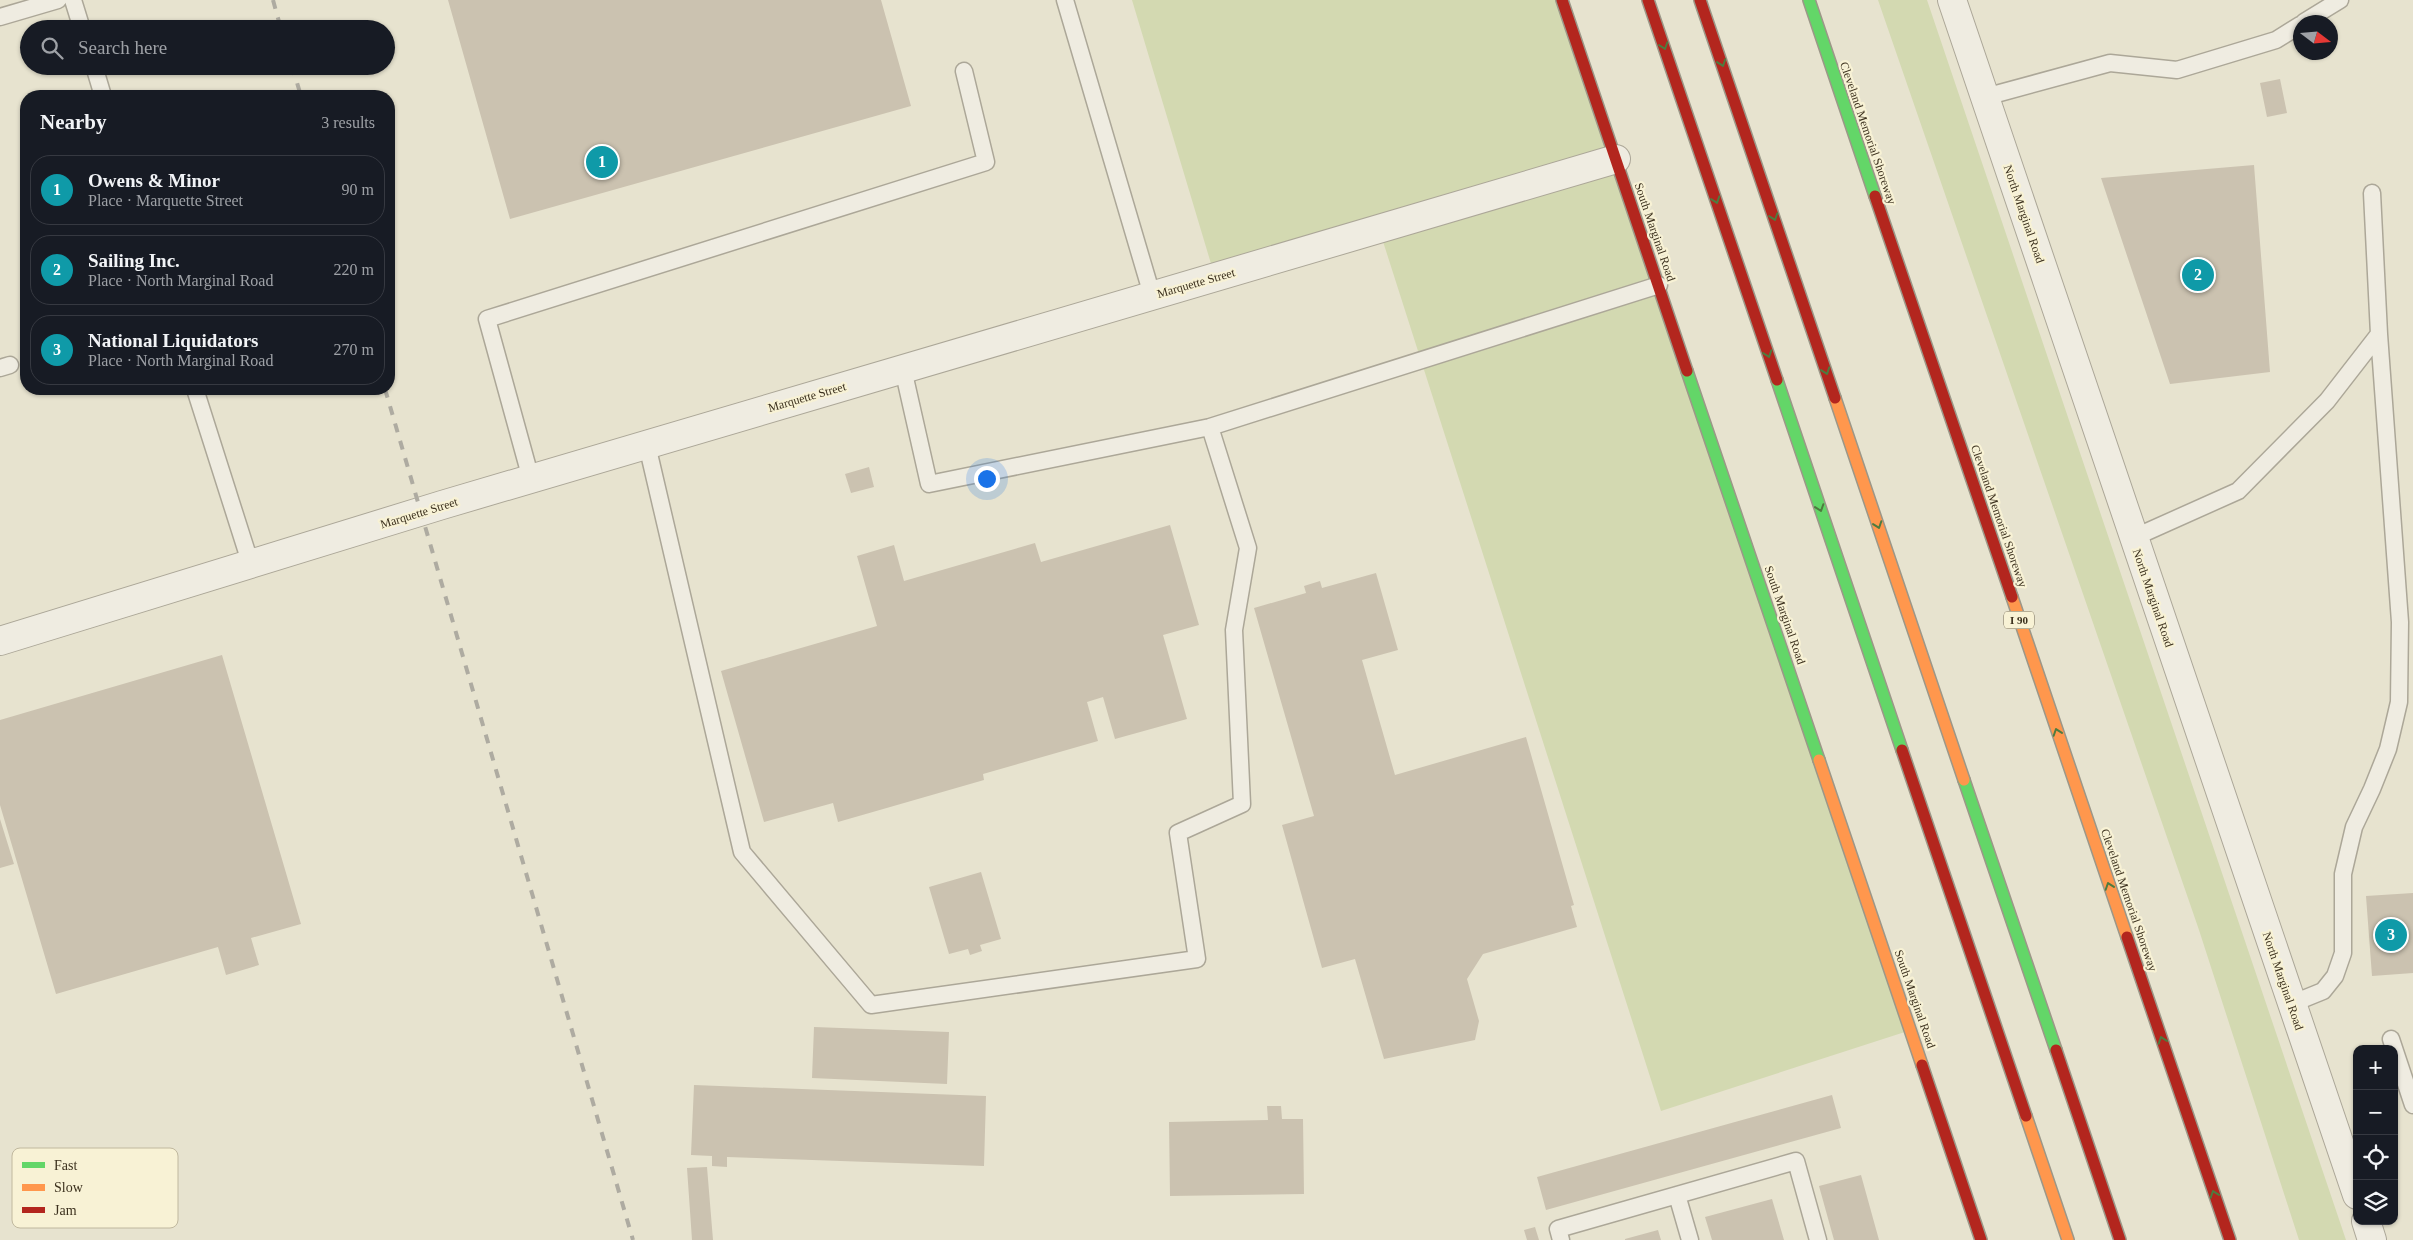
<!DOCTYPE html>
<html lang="en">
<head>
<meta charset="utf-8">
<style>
	body { margin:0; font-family:"Times New Roman",serif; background:#20242c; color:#f1f3f6 }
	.controls { position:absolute; right:15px; bottom:15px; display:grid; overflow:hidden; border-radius:10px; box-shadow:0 1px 4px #0004 }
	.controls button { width:45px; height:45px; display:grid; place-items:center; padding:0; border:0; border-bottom:1px solid #363941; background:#171b24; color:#f1f3f6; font:25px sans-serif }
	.compass { position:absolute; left:2293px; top:15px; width:45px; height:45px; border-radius:50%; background:#171b24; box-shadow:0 1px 4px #0004; rotate:106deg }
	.you { position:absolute; left:986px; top:478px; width:18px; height:18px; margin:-12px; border:4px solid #fff; border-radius:50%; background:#1a73e8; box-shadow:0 0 0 8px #1a73e833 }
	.badge { display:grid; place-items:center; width:32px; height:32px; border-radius:50%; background:#b45309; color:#fff; font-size:16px; font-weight:700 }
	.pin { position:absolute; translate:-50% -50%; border:2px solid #fff; box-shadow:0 1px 5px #0006 }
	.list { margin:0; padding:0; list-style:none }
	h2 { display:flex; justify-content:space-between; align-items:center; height:65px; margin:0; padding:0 20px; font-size:21px }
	h2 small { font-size:16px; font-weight:400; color:#9ea1a6 }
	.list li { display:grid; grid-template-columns:32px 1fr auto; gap:15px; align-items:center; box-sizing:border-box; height:70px; margin:0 10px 10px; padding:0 10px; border:1px solid #363941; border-radius:20px }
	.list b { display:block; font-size:19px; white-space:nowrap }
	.list p { margin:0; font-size:16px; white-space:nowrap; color:#9ea1a6 }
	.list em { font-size:16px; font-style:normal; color:#9ea1a6 }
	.icon { flex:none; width:28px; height:28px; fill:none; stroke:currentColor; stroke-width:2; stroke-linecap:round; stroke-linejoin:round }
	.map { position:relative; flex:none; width:2413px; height:1240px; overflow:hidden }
	.search { position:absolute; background:#171b24; box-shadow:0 1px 4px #0004; left:20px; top:20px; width:375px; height:55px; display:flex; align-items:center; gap:12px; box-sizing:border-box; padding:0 18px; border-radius:28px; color:#9ea1a6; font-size:19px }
	.panel { position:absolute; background:#171b24; box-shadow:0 1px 4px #0004; left:20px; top:90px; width:375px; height:305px; border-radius:20px }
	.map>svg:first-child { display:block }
	.green { fill:#d3d9b1 }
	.building { fill:#cbc2b0 }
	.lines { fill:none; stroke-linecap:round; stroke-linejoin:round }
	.lane-casing { stroke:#aca798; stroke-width:19 }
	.street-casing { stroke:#aca798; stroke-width:30 }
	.fast-casing { stroke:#9c9788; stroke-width:14 }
	.slow-casing { stroke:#9c9788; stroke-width:14 }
	.jam-casing { stroke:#9c9788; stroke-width:14 }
	.lane { stroke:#efece1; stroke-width:16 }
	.street { stroke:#efece1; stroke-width:28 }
	.fast { stroke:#63d668; stroke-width:11 }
	.slow { stroke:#ff974d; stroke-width:11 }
	.jam { stroke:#b3261e; stroke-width:11 }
	.rail { stroke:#aeaba1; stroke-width:4; stroke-dasharray:9 9; stroke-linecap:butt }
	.oneway { stroke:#4e7b3f }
	.labels { text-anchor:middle; stroke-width:4.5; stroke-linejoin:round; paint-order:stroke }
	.shield { fill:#f8f2d5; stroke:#746b55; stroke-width:1 }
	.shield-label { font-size:11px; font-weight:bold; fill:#3c311e }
	.street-label { font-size:12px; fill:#3c311e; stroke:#f8f2d5 }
	.key { fill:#f8f2d5; stroke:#c0b89e; stroke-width:1 }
	.key-label { font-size:14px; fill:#3c311e }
</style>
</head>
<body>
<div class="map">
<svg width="2413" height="1240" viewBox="0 0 2413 1240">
	<rect width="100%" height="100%" fill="#e7e3cf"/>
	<path class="green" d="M 1132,0 L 1562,0 L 1911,1030 L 1661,1111 L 1379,229 L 1215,277 Z
		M 1878,0 L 1927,0 L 2346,1240 L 2299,1240 L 2199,930 Z"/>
	<path class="building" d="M 448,0 L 881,0 L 911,106 L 510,219 Z
		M 2280,79 L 2287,113 L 2267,117 L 2260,83 Z
		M 2254,165 L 2270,372 L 2170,384 L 2101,178 Z
		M 869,467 L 874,487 L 851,493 L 845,474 Z
		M 1170,525 L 1199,625 L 1163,635 L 1187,719 L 1115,739 L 1103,697 L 1087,702 L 1098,741 L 983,774 L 984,780 L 838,822 L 833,803 L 764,822 L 721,671 L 877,626 L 857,556 L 894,545 L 904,581 L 1035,543 L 1041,562 Z
		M 1376,573 L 1398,650 L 1362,660 L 1395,775 L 1526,737 L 1574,905 L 1571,906 L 1577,927 L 1483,954 L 1467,979 L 1479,1021 L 1475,1040 L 1384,1059 L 1355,959 L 1322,968 L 1282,825 L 1314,816 L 1254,608 L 1306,593 L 1304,586 L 1320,581 L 1322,588 Z
		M 222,655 L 301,924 L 251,938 L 259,965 L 226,975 L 218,947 L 56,994 L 0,805 L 0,720 Z
		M 0,819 L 14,864 L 0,868 Z
		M 981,872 L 1001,939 L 980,945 L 982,951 L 970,955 L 968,949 L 949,954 L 929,887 Z
		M 2413,893 L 2413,973 L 2372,976 L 2366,896 Z
		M 814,1027 L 949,1032 L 947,1084 L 812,1078 Z
		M 694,1085 L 986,1096 L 984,1166 L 727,1157 L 727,1167 L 712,1166 L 712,1156 L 691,1155 Z
		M 1832,1095 L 1841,1128 L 1546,1210 L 1537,1177 Z
		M 1267,1106 L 1281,1106 L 1282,1119 L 1303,1119 L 1304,1194 L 1170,1196 L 1169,1122 L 1268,1120 Z
		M 707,1167 L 713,1240 L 692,1240 L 687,1168 Z
		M 1861,1175 L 1879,1240 L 1834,1240 L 1819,1186 Z
		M 1772,1199 L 1784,1240 L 1712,1240 L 1705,1217 Z
		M 1535,1227 L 1539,1240 L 1527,1240 L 1524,1230 Z
		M 1658,1230 L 1661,1240 L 1625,1240 L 1625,1239 Z"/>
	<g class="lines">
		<defs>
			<path id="lane" d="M 73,0 L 82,29
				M 1065,0 L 1152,295
				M 0,17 L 58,0
				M 2304,22 L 2340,0
				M 94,66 L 103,96
				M 1985,97 L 2110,63 L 2177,70 L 2276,40 L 2300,25
				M 0,368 L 10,365
				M 195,389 L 251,565
				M 1210,427 L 1659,285
				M 647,445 L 742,852 L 871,1005 L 1197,959 L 1178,833 L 1242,804 L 1234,630 L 1248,548 L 1210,427 L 929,484 L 903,369
				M 531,479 L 487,319 L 986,162 L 964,71
				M 2133,538 L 2238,491 L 2327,401 L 2379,334 L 2372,193
				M 2291,1004 L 2323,991 L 2335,976 L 2343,953 L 2343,874 L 2354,827 L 2372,789 L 2388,749 L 2399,702 L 2400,622 L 2379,334
				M 2391,1039 L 2413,1105
				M 1677,1195 L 1690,1240
				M 1561,1240 L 1558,1229 L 1796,1161 L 1818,1240"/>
			<path id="street" d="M 1952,0 L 2357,1195
				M 0,641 L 442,505 L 1616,159
				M 2366,1221 L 2372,1240"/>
			<path id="fast" d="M 1809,0 L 1875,196
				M 1687,371 L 1819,760
				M 1777,380 L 1902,750
				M 1964,780 L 2056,1050"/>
			<path id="slow" d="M 1835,398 L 1964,780
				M 2012,597 L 2127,937
				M 1819,760 L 1922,1065
				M 2026,1116 L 2068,1240"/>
			<path id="jam" d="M 1562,0 L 1687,371
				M 1648,0 L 1777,380
				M 1700,0 L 1835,398
				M 1875,196 L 2012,597
				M 1902,750 L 2026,1116
				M 2127,937 L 2230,1240
				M 2056,1050 L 2120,1240
				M 1922,1065 L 1981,1240"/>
		</defs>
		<use href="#lane" class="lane-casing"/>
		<use href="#street" class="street-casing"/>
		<use href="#fast" class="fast-casing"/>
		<use href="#slow" class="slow-casing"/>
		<use href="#jam" class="jam-casing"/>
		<use href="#lane" class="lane"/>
		<use href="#street" class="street"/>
		<use href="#fast" class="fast"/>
		<use href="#slow" class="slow"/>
		<use href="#jam" class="jam"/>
		<path class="rail" d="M 273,0 L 281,29
			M 292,66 L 301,96
			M 385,389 L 633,1240"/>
	</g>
	<defs><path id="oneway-chevron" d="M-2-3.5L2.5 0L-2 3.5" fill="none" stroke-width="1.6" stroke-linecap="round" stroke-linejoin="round" transform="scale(1.25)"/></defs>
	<g class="oneway">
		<use href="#oneway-chevron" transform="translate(1664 46) rotate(71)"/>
		<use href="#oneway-chevron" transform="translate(1722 63) rotate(71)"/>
		<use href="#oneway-chevron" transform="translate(1716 200) rotate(71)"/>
		<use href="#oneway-chevron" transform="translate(1774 217) rotate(71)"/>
		<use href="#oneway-chevron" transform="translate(1768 354) rotate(71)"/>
		<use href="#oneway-chevron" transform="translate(1826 371) rotate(71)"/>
		<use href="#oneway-chevron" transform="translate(1820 508) rotate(71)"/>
		<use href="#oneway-chevron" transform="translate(1878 525) rotate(71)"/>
		<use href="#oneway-chevron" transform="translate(2057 732) rotate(-109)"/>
		<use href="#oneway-chevron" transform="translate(2109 886) rotate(-109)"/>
		<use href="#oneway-chevron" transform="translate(2162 1040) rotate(-109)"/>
		<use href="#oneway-chevron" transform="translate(2214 1194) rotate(-109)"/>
	</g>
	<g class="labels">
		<rect class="shield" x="2004" y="611.5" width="30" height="17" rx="4"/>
		<g class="shield-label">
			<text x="2019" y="624">I 90</text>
		</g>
		<g class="street-label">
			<text transform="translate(1868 133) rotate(71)" y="4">Cleveland Memorial Shoreway</text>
			<text transform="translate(2024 214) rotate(71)" y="4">North Marginal Road</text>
			<text transform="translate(1655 232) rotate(71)" y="4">South Marginal Road</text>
			<text transform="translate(1196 283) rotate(-16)" y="4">Marquette Street</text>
			<text transform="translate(807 397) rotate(-16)" y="4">Marquette Street</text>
			<text transform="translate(419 513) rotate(-17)" y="4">Marquette Street</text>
			<text transform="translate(1999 516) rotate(71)" y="4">Cleveland Memorial Shoreway</text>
			<text transform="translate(2153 598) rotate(71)" y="4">North Marginal Road</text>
			<text transform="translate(1785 615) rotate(71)" y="4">South Marginal Road</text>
			<text transform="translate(2129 900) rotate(71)" y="4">Cleveland Memorial Shoreway</text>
			<text transform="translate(2283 981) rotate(71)" y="4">North Marginal Road</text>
			<text transform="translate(1915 999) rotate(71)" y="4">South Marginal Road</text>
		</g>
	</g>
	<rect x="12" y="1148" width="166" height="80" rx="8" class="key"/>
	<rect x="22" y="1162" width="23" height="6" fill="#63d668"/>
	<rect x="22" y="1184" width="23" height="7" fill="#ff974d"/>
	<rect x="22" y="1207" width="23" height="6" fill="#b3261e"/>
	<g class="key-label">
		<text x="54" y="1170">Fast</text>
		<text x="54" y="1192">Slow</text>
		<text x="54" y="1215">Jam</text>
	</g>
</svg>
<div class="controls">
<button>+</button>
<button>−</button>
<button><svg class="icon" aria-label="locate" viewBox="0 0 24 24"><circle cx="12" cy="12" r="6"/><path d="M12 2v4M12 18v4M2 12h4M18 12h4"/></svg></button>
<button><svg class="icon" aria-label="layers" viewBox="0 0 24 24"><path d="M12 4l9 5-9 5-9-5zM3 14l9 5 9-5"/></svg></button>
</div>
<svg class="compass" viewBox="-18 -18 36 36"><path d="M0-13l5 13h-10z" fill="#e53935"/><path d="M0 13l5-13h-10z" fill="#9ea1a6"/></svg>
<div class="you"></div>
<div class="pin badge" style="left:602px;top:162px;background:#0f9aa8">1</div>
<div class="pin badge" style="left:2198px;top:275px;background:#0f9aa8">2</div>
<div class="pin badge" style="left:2391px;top:935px;background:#0f9aa8">3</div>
<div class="search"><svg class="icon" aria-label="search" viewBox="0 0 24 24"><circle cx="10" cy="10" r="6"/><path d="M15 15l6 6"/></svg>Search here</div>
<section class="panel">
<h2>Nearby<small>3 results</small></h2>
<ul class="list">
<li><span class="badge" style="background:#0f9aa8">1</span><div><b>Owens &amp; Minor</b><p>Place · Marquette Street</p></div><em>90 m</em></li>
<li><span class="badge" style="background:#0f9aa8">2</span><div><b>Sailing Inc.</b><p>Place · North Marginal Road</p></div><em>220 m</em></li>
<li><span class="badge" style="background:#0f9aa8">3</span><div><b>National Liquidators</b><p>Place · North Marginal Road</p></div><em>270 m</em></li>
</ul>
</section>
</div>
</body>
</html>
